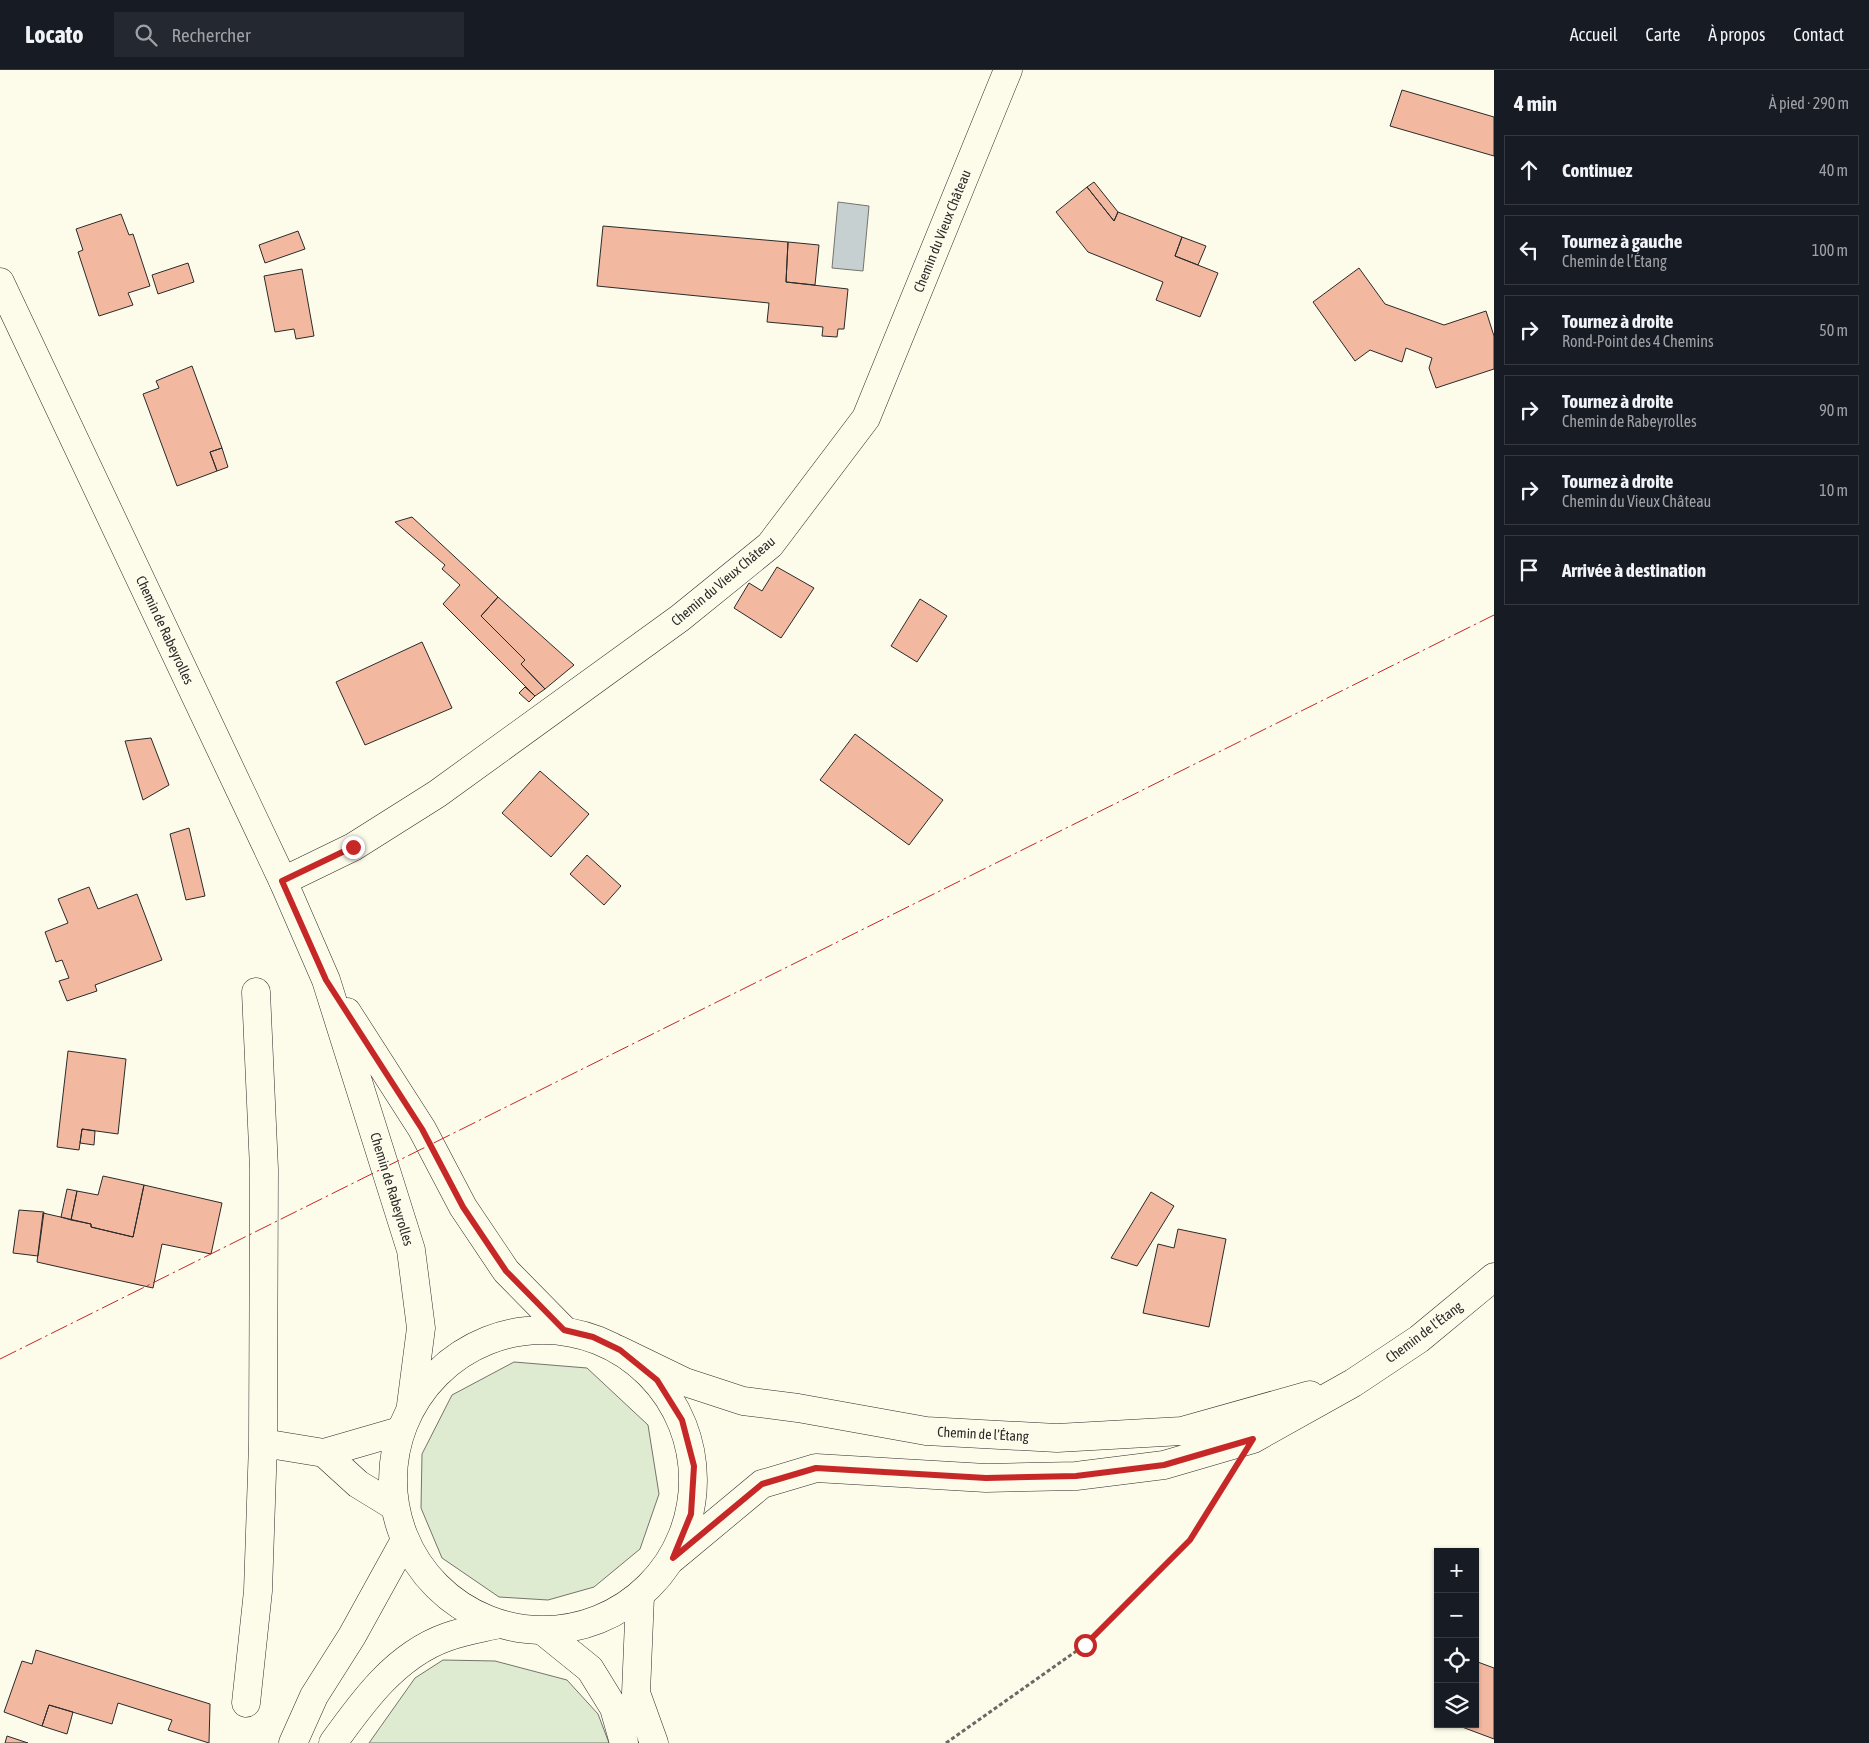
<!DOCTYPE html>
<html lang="fr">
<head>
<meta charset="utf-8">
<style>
	body { margin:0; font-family:"Asap Condensed",sans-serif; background:#242831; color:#f1f3f6 }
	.controls { position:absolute; right:15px; bottom:15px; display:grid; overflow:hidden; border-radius:0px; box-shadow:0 1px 4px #0004 }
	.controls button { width:45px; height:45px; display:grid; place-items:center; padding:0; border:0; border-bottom:1px solid #363941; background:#171b24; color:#f1f3f6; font:25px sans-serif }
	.stop { position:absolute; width:15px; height:15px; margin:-11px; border:4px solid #c62828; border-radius:50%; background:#fff }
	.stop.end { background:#c62828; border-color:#fff; box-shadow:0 1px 5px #0008 }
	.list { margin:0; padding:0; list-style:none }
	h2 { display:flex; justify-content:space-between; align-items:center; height:65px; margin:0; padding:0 20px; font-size:21px }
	h2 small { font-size:16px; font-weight:400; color:#9ea1a6 }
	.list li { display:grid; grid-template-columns:32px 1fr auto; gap:15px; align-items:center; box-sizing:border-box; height:70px; margin:0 10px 10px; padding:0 10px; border:1px solid #363941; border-radius:0px }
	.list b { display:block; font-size:19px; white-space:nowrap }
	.list p { margin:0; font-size:16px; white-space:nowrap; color:#9ea1a6 }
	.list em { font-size:16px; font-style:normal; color:#9ea1a6 }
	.icon { flex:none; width:28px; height:28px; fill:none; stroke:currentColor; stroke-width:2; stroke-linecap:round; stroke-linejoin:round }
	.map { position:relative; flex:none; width:1494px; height:1673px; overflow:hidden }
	header { display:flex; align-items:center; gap:30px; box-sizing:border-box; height:70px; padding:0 25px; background:#171b24; border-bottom:1px solid #363941 }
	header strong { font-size:24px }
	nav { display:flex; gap:28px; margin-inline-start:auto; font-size:18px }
	.search { width:350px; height:45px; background:#242831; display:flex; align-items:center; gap:12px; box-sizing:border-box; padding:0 18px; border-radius:0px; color:#9ea1a6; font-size:19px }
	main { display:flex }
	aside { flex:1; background:#171b24 }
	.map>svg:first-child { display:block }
	.green { fill:#deebd1; stroke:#74746e }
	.water { fill:#c7d0d0; stroke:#74746e }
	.building { fill:#f2b8a0; stroke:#2b2b2b }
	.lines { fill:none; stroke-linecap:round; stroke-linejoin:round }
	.street-casing { stroke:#2b2b2b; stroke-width:29 }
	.secondary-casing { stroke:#2b2b2b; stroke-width:29 }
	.primary-casing { stroke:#2b2b2b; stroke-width:29 }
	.path { stroke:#6a6964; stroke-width:3; stroke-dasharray:4 2.5; stroke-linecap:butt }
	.street { stroke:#fdfbea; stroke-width:28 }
	.secondary { stroke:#fdfbea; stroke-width:28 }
	.primary { stroke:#fdfbea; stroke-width:28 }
	.power { stroke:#c62828; stroke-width:1; stroke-dasharray:18 4 2.5 4; stroke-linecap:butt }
	.route { stroke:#c62828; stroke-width:6 }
	.labels { text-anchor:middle; stroke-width:4; stroke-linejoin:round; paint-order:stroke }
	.street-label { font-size:14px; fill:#2b2b2b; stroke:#fdfbea }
</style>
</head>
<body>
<header>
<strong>Locato</strong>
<div class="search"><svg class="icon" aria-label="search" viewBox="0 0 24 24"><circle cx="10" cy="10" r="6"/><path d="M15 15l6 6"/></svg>Rechercher</div>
<nav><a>Accueil</a><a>Carte</a><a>À propos</a><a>Contact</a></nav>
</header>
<main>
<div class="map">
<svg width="1494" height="1673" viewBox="0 0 1494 1673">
	<rect width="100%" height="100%" fill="#fdfbea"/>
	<path class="green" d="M 514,1292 L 587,1298 L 648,1355 L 659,1424 L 640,1479 L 594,1517 L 548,1530 L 499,1527 L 442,1488 L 421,1438 L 422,1384 L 452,1325 Z
		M 443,1590 L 495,1591 L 567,1610 L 598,1644 L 609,1673 L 369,1673 L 415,1608 Z"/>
	<path class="water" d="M 838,132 L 869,136 L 863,201 L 832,198 Z"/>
	<path class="building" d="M 1402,20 L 1494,47 L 1494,86 L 1390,56 Z
		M 1094,112 L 1118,142 L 1114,151 L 1087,117 Z
		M 1087,117 L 1114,151 L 1118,142 L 1182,167 L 1175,186 L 1218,203 L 1200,247 L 1156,230 L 1163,212 L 1088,182 L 1056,142 Z
		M 121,144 L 129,165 L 133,164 L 150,216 L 128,223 L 133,235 L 99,246 L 78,182 L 83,180 L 76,159 Z
		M 603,156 L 788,172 L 786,212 L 848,219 L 844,259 L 838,259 L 837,267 L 822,266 L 823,257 L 767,252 L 769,233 L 597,216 Z
		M 298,161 L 305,179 L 265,193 L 259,175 Z
		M 1182,167 L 1206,176 L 1198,195 L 1175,186 Z
		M 788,172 L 819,175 L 815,215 L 786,212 Z
		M 188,193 L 194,212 L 158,224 L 152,205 Z
		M 1359,198 L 1385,234 L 1444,255 L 1486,241 L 1494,266 L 1494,299 L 1436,318 L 1429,298 L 1432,288 L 1406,278 L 1402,292 L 1370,280 L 1355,291 L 1313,232 Z
		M 302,199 L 314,266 L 296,269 L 294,259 L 275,262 L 264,206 Z
		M 192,296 L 222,378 L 210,382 L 217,401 L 177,416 L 143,324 L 159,318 L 156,311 Z
		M 222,378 L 228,397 L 217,401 L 210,382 Z
		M 412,447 L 498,527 L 481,546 L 525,590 L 521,594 L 545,619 L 535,626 L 443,534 L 460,515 L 442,499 L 445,495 L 395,452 Z
		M 777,497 L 814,518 L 781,568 L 734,538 L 749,513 L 762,521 Z
		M 498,527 L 574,595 L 545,619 L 521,594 L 525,590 L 481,546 Z
		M 920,529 L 947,546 L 917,592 L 891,576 Z
		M 422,572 L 452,638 L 365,675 L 336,612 Z
		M 525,617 L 535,626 L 529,632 L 519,623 Z
		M 855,664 L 943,730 L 909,775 L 820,710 Z
		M 151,668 L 169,715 L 143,730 L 125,671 Z
		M 540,701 L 589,744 L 551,787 L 502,743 Z
		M 189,758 L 205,826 L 186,830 L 170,764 Z
		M 587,785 L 621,816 L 604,835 L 570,804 Z
		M 89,817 L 98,839 L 137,824 L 162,890 L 95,915 L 97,921 L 67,931 L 59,911 L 69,908 L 62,890 L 56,892 L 45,862 L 68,853 L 58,829 Z
		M 68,981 L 126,989 L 118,1064 L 82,1059 L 79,1080 L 57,1077 Z
		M 82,1059 L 95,1061 L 94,1075 L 80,1073 Z
		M 103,1106 L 144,1115 L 133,1167 L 91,1157 L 91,1154 L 71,1150 L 77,1121 L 98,1125 Z
		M 144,1115 L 222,1133 L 211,1184 L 162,1174 L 153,1218 L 37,1192 L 43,1143 L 91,1154 L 91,1157 L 133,1167 Z
		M 67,1119 L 77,1121 L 71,1150 L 61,1147 Z
		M 1151,1122 L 1174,1136 L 1137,1196 L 1111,1188 Z
		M 19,1140 L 44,1142 L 38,1186 L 13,1183 Z
		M 1178,1159 L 1226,1169 L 1209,1257 L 1143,1243 L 1158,1174 L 1174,1178 Z
		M 36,1580 L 210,1634 L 209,1673 L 168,1660 L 172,1650 L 118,1633 L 112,1654 L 49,1635 L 42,1656 L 4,1642 L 22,1591 L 32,1594 Z
		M 1475,1591 L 1494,1598 L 1494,1669 L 1454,1654 L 1475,1654 Z
		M 49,1635 L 73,1642 L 67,1664 L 42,1656 Z
		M 7,1666 L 28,1673 L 5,1673 Z"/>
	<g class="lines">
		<defs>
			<path id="street" d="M 256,922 L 264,1099 L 263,1373
				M 394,1436 L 358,1414 L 324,1383 L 400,1361
				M 640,1526 L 636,1623 L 654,1673
				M 543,1561 L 590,1599 L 614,1638 L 624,1673
				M 246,1633 L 258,1521 L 263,1373 L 324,1383"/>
			<path id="secondary" d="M 283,811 L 353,777 L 437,724 L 680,548 L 770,475 L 866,348 L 1008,0
				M 619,1280 L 685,1312 L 743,1331 L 798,1338 L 926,1361 L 1057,1368 L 1182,1361 L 1310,1325
				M 673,1488 L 762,1414 L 816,1398 L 986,1408 L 1076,1406 L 1164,1395 L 1253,1369 L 1353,1313 L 1419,1269 L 1494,1207"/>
			<path id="primary" d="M 0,212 L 283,811 L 326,910 L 411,1180 L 421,1258 L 411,1335
				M 347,942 L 422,1059 L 463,1137 L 506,1201 L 564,1260
				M393 1410a150 150 0 1 1 300 0a150 150 0 1 1-300 0Z
				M 293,1673 L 314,1626 L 352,1566 L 405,1470
				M 333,1673 C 363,1631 396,1585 447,1567 C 463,1561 482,1558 499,1554"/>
		</defs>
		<use href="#street" class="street-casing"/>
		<use href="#secondary" class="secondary-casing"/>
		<use href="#primary" class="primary-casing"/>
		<path class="path" d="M 946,1673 L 1085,1575 L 1191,1470 L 1225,1415"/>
		<use href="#street" class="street"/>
		<use href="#secondary" class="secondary"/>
		<use href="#primary" class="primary"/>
		<path class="power" d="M 0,1289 L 1494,545"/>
	</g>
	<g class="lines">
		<path class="route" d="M 353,777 L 282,811 L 326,910 L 422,1059 L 463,1137 L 506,1201 L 564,1260 L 593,1267 L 620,1280 L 657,1310 L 682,1350 L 694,1396 L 691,1444 L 673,1488 L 762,1414 L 816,1398 L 986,1408 L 1076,1406 L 1164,1395 L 1253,1369 L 1190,1470 L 1085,1575"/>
	</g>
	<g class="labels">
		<g class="street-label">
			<text transform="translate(942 161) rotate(-68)" y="5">Chemin du Vieux Château</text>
			<text transform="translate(723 511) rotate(-40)" y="5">Chemin du Vieux Château</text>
			<text transform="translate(165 560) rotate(65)" y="5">Chemin de Rabeyrolles</text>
			<text transform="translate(392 1119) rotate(73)" y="5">Chemin de Rabeyrolles</text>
			<text transform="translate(1424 1262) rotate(-37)" y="5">Chemin de l’Étang</text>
			<text transform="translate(983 1364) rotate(3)" y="5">Chemin de l’Étang</text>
		</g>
	</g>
</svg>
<div class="controls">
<button>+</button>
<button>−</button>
<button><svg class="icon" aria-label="locate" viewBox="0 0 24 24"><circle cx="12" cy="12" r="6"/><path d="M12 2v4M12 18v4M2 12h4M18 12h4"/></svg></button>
<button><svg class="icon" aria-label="layers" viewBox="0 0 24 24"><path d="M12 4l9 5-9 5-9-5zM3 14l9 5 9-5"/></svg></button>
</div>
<div class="stop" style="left:1085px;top:1575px"></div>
<div class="stop end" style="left:353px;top:777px"></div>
</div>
<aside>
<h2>4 min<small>À pied · 290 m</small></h2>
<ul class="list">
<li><svg class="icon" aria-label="ahead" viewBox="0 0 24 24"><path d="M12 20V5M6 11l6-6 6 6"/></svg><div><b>Continuez</b></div><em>40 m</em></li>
<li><svg class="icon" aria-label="left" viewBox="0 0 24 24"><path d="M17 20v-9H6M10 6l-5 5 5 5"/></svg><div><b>Tournez à gauche</b><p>Chemin de l’Étang</p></div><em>100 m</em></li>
<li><svg class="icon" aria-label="right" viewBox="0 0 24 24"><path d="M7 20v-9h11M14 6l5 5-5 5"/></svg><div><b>Tournez à droite</b><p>Rond-Point des 4 Chemins</p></div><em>50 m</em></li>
<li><svg class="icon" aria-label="right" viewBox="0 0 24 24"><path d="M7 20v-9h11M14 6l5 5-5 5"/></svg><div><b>Tournez à droite</b><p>Chemin de Rabeyrolles</p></div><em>90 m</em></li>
<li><svg class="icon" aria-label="right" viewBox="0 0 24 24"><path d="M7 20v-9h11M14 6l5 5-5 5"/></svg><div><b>Tournez à droite</b><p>Chemin du Vieux Château</p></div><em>10 m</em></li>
<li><svg class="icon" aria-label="arrive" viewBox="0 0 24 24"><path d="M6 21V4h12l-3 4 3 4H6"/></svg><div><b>Arrivée à destination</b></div></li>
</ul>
</aside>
</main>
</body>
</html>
